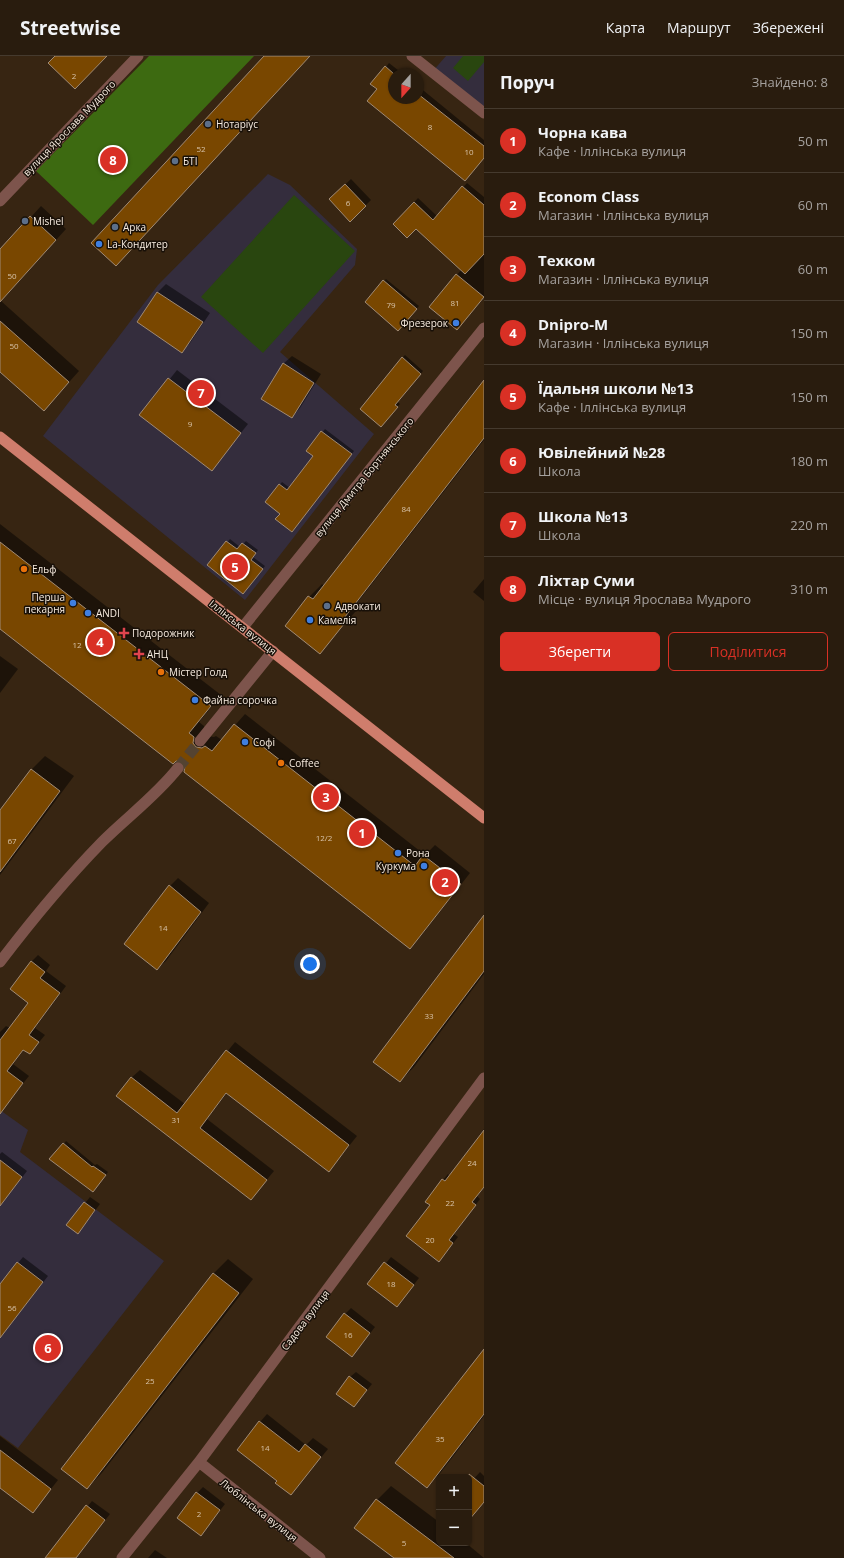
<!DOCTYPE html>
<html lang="uk">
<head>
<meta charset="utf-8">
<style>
	body { margin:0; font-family:"Open Sans",sans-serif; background:#312517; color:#f1f3f6 }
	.controls { position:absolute; right:12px; bottom:12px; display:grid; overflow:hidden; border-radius:6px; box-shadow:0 1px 3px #0004 }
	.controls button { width:36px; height:36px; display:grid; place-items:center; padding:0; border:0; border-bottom:1px solid #453a2e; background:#291c0e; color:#f1f3f6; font:20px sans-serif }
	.compass { position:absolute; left:388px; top:12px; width:36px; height:36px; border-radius:50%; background:#291c0e; box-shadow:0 1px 3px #0004; rotate:201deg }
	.you { position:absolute; left:310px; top:908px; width:14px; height:14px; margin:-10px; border:3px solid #fff; border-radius:50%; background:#1a73e8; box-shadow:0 0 0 6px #1a73e833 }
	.badge { display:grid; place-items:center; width:26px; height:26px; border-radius:50%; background:#d93025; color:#fff; font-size:13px; font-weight:700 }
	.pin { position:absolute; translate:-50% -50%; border:2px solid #fff; box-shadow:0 1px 4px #0006 }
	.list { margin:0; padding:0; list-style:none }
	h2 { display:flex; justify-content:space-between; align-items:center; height:52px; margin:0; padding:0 16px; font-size:17px }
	h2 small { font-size:13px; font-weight:400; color:#a5a19e }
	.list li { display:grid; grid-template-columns:26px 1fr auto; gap:12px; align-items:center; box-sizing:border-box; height:64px; padding:0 16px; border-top:1px solid #453a2e }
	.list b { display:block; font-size:15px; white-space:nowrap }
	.list p { margin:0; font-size:13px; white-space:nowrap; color:#a5a19e }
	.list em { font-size:13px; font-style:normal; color:#a5a19e }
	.actions { display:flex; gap:8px; padding:12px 16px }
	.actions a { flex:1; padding:9px 0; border:1px solid #d93025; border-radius:6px; text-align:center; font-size:14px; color:#d93025 }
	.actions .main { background:#d93025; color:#fff }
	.map { position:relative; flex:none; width:484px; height:1502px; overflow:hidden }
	header { display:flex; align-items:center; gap:24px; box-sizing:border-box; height:56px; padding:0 20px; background:#291c0e; border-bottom:1px solid #453a2e }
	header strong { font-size:19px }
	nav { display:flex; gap:22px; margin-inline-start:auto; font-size:14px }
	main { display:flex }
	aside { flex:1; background:#291c0e }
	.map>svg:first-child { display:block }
	.education { fill:#342d3d }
	.green { fill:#29460f }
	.forest { fill:#3d6a11 }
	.shadow { fill:#0007 }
	.building { fill:#794700; stroke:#a08a74 }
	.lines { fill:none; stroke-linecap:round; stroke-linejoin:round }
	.minor-tunnel { stroke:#544331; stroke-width:11; stroke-dasharray:11 5.5; stroke-linecap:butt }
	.minor { stroke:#7d544c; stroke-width:11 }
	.primary { stroke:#cf7d6c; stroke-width:11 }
	.service-dot { fill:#5c6f8a; stroke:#181008; stroke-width:1.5 }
	.shop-dot { fill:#3f7fe0; stroke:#181008; stroke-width:1.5 }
	.food-dot { fill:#e8710a; stroke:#181008; stroke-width:1.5 }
	.health-dot { fill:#e0444e; stroke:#181008; stroke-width:1.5 }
	.labels { text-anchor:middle; stroke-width:3; stroke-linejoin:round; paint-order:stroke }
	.number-label { font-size:8px; fill:#d8c3a8 }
	.poi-label { font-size:10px; fill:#f8ece0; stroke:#181008; text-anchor:start }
	.street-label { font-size:10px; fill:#f8ece0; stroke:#181008 }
</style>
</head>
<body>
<header>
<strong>Streetwise</strong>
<nav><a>Карта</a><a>Маршрут</a><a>Збережені</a></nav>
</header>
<main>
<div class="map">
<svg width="484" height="1502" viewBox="0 0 484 1502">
	<rect width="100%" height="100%" fill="#372512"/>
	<path class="education" d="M 446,0 L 484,0 L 484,56 L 432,16 Z
		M 268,118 L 290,129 L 357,193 L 355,209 L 280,296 L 374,378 L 245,544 L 43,380 L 158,229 Z
		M 0,1054 L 28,1074 L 20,1096 L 164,1205 L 18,1392 L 0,1379 Z"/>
	<path class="green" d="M 463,0 L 484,0 L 484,6 L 468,25 L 453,12 Z
		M 294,139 L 355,195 L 263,297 L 201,241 Z"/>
	<path class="forest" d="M 149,0 L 254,0 L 93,169 L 36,115 Z"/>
	<path class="shadow" d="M 389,7 L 403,18 L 394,18 L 394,42 L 418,42 L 418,30 L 484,84 L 484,102 L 379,33 L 386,11 Z
		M 351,123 L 371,144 L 350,165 L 330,143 Z
		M 467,127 L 484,141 L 484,241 L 460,269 L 430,251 L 461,214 L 416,171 L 394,168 L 418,142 L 437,160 Z
		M 41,150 L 66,173 L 1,245 L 79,315 L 54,343 L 0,314 L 0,195 Z
		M 386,223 L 419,250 L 401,271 L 384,225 Z
		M 166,228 L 210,257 L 190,287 L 182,295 L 138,266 L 158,236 Z
		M 405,299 L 423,315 L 397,345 L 400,348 L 383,367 L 402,302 Z
		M 292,300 L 321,318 L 300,352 L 292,361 L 283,308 Z
		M 177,314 L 248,368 L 212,413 L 141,359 Z
		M 484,325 L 484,384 L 353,552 L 356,555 L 320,596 L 286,569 L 309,541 L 322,528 L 324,530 Z
		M 325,373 L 354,395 L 294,472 L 281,457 L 266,446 L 282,426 L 290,432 L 314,400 L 307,395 Z
		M 0,468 L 221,639 L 199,666 L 204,670 L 204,676 L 207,680 L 214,681 L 216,680 L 222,684 L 245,658 L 425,799 L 435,789 L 470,817 L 420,881 L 410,892 L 183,706 L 0,572 Z
		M 230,483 L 240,491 L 246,485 L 258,494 L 253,501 L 265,510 L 246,534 L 208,509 Z
		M 484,523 L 484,545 L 473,536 Z
		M 0,600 L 18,613 L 0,637 Z
		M 45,700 L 74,720 L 0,819 L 0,756 L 31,714 Z
		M 178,822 L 209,847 L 166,905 L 157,913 L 170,830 Z
		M 484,860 L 484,918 L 414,1011 L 400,1025 Z
		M 38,899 L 50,909 L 46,915 L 66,930 L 35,972 L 45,979 L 30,997 L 24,993 L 13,1008 L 29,1020 L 5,1050 L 0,1047 L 0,976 L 6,970 L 10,972 L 29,947 L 31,906 Z
		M 235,986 L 357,1080 L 329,1115 L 227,1037 L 207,1063 L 274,1115 L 251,1143 L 131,1022 L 140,1014 L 185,1048 Z
		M 484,1073 L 484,1131 L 477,1140 L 480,1143 L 454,1178 L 458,1181 L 444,1199 L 443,1124 L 448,1118 L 450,1120 Z
		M 66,1085 L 95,1109 L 97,1108 L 108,1116 L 95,1133 L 64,1088 Z
		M 2,1096 L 27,1115 L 0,1150 L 0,1098 Z
		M 90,1141 L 100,1148 L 83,1171 L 67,1169 Z
		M 23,1201 L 48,1220 L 4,1276 L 0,1274 L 0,1229 Z
		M 391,1201 L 419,1222 L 402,1244 L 369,1228 Z
		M 228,1203 L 253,1223 L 101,1418 L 87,1432 L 62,1413 L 214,1217 Z
		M 351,1252 L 375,1271 L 357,1294 L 345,1258 Z
		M 484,1294 L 484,1360 L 438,1420 L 427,1430 Z
		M 356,1316 L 372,1328 L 359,1344 L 350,1321 Z
		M 267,1358 L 306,1389 L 313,1382 L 328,1393 L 291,1438 L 279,1425 L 260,1366 Z
		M 0,1380 L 58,1424 L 33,1456 L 0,1431 Z
		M 480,1416 L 484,1420 L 484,1446 L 472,1459 L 469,1457 L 469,1428 Z
		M 391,1430 L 439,1466 L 439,1487 L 466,1487 L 484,1502 L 396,1502 L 377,1444 Z
		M 203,1431 L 225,1448 L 201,1479 L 197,1437 Z
		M 92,1445 L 110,1458 L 76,1502 L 45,1502 Z
		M 155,1494 L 167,1502 L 148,1502 Z"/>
	<path class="building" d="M 55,0 L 107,0 L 75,33 L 48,7 Z
		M 264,0 L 310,0 L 116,210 L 91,187 Z
		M 385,10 L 394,18 L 394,42 L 418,42 L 418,38 L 484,90 L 484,102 L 465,125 L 367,45 L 377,33 L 370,28 Z
		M 345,128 L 366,150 L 350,166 L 329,143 Z
		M 462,130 L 484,149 L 484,198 L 465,218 L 416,173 L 407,182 L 393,168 L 414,146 L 433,164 Z
		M 30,160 L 56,184 L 0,246 L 0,193 Z
		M 456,218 L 484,241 L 457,274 L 429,251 Z
		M 383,224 L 417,253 L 398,275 L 365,246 Z
		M 157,236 L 203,266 L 182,297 L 137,266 Z
		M 0,265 L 69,326 L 44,355 L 0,316 Z
		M 402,301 L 421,318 L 395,349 L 398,351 L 381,371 L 360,353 Z
		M 283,307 L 314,327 L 292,362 L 261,343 Z
		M 168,322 L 241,377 L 212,415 L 139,359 Z
		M 484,324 L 484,382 L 341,566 L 344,568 L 320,598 L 285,570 L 308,540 L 313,543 Z
		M 321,375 L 352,398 L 292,476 L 275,463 L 280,458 L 265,446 L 279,428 L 287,434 L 313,400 L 306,395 Z
		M 226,485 L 237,493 L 242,487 L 256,497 L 251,504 L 263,513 L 243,538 L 207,509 Z
		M 0,486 L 211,650 L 189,677 L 194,681 L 193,687 L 196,691 L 202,692 L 205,690 L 212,695 L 234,668 L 415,810 L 423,799 L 461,828 L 410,893 L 184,716 L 185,710 L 182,706 L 176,705 L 173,708 L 0,573 Z
		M 31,713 L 60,735 L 0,816 L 0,754 Z
		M 169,829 L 201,856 L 157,914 L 124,888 Z
		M 484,859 L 484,915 L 400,1026 L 373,1006 Z
		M 31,905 L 45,916 L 40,922 L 60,937 L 29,979 L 39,986 L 30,998 L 23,994 L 7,1015 L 23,1027 L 0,1058 L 0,984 L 28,947 L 10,933 Z
		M 226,994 L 349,1089 L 329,1116 L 226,1037 L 200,1072 L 267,1124 L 251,1144 L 116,1040 L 131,1021 L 177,1057 Z
		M 484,1074 L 484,1131 L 472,1146 L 476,1149 L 449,1184 L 453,1187 L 439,1206 L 406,1180 L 430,1149 L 425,1146 L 442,1123 L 445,1125 Z
		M 63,1087 L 92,1111 L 93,1110 L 106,1119 L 93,1136 L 49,1103 Z
		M 0,1104 L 22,1121 L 0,1150 Z
		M 84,1146 L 95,1154 L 78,1178 L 66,1169 Z
		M 17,1206 L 43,1226 L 0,1282 L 0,1228 Z
		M 384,1206 L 414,1229 L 397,1251 L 367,1228 Z
		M 213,1217 L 239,1237 L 87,1433 L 61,1413 Z
		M 344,1257 L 370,1277 L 352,1301 L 326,1281 Z
		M 484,1293 L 484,1358 L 427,1432 L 395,1407 Z
		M 349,1320 L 367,1334 L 354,1351 L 336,1338 Z
		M 259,1365 L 299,1396 L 305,1388 L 321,1401 L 291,1439 L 275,1427 L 277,1425 L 237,1394 Z
		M 0,1394 L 51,1433 L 33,1457 L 0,1432 Z
		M 469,1418 L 484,1430 L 484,1446 L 469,1464 Z
		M 196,1436 L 220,1454 L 201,1480 L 177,1462 Z
		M 376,1443 L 454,1502 L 394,1502 L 354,1472 Z
		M 86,1449 L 105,1464 L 76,1502 L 45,1502 Z"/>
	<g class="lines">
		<path class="minor-tunnel" d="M 178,712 L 200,685"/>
		<path class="minor" d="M 412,0 L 484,57
			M 0,145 L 138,0
			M 243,571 L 484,272
			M 200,685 L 273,595
			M 0,906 C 32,864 65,824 102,786 C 127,761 156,740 178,712
			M 199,1406 L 320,1502
			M 122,1502 L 199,1406 L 484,1022"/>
		<path class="primary" d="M 0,381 L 484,762"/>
	</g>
	<g class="service-dot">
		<circle cx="208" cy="68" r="4"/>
		<circle cx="175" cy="105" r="4"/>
		<circle cx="25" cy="165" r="4"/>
		<circle cx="115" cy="171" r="4"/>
		<circle cx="327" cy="550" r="4"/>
	</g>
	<g class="shop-dot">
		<circle cx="99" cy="188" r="4"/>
		<circle cx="456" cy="267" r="4"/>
		<circle cx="73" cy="547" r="4"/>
		<circle cx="88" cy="557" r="4"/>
		<circle cx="310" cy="564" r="4"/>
		<circle cx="195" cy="644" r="4"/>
		<circle cx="245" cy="686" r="4"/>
		<circle cx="398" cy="797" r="4"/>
		<circle cx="424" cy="810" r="4"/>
	</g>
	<g class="food-dot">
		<circle cx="24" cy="513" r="4"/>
		<circle cx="161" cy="616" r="4"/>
		<circle cx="281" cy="707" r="4"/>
	</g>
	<g class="health-dot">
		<path d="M122 571h4v4h4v4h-4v4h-4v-4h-4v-4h4z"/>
		<path d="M137 592h4v4h4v4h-4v4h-4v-4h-4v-4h4z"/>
	</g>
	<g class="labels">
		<g class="number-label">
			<text x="74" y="23">2</text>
			<text x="430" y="74">8</text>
			<text x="201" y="96">52</text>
			<text x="469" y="99">10</text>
			<text x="348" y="150">6</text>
			<text x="12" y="223">50</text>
			<text x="455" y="250">81</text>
			<text x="391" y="252">79</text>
			<text x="14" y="293">50</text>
			<text x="190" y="371">9</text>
			<text x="406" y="456">84</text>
			<text x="77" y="592">12</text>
			<text x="324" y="785">12/2</text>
			<text x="12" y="788">67</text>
			<text x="163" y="875">14</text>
			<text x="429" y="963">33</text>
			<text x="176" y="1067">31</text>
			<text x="472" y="1110">24</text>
			<text x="450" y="1150">22</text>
			<text x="430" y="1187">20</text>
			<text x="391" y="1231">18</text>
			<text x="12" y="1255">56</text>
			<text x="348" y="1282">16</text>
			<text x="150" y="1328">25</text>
			<text x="440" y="1386">35</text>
			<text x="265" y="1395">14</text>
			<text x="199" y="1461">2</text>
			<text x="404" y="1490">5</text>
		</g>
		<g class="poi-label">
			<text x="216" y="72">Нотаріус</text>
			<text x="183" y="109">БТІ</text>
			<text x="33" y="169">Mishel</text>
			<text x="123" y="175">Арка</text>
			<text x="107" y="192">La-Кондитер</text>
			<text x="448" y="271" text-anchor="end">Фрезерок</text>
			<text x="32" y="517">Ельф</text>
			<text x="65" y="545" text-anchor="end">Перша<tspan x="65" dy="12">пекарня</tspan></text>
			<text x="335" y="554">Адвокати</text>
			<text x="96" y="561">ANDI</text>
			<text x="318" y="568">Камелія</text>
			<text x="132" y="581">Подорожник</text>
			<text x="147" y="602">АНЦ</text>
			<text x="169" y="620">Містер Голд</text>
			<text x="203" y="648">Файна сорочка</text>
			<text x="253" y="690">Софі</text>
			<text x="289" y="711">Coffee</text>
			<text x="406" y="801">Рона</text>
			<text x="416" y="814" text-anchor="end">Куркума</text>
		</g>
		<g class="street-label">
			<text transform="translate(69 72) rotate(-46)" y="4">вулиця Ярослава Мудрого</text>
			<text transform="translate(364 421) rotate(-51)" y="4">вулиця Дмитра Бортнянського</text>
			<text transform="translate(243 571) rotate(38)" y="4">Іллінська вулиця</text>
			<text transform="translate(305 1264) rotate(-53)" y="4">Садова вулиця</text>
			<text transform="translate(259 1454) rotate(38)" y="4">Люблінська вулиця</text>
		</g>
	</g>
</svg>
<div class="controls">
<button>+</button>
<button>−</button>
</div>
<svg class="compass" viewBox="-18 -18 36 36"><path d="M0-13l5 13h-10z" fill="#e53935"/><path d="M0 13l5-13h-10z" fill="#a5a19e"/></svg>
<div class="you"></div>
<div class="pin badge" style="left:362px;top:777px">1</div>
<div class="pin badge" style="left:445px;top:826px">2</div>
<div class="pin badge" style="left:326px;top:741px">3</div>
<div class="pin badge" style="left:100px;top:586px">4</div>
<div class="pin badge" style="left:235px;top:511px">5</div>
<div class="pin badge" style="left:48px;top:1292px">6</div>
<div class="pin badge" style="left:201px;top:337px">7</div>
<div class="pin badge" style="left:113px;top:104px">8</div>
</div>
<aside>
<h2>Поруч<small>Знайдено: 8</small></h2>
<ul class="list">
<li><span class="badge">1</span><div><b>Чорна кава</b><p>Кафе · Іллінська вулиця</p></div><em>50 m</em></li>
<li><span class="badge">2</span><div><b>Econom Class</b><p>Магазин · Іллінська вулиця</p></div><em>60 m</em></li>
<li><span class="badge">3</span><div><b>Техком</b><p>Магазин · Іллінська вулиця</p></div><em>60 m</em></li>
<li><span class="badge">4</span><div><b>Dnipro-M</b><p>Магазин · Іллінська вулиця</p></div><em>150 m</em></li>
<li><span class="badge">5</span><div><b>Їдальня школи №13</b><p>Кафе · Іллінська вулиця</p></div><em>150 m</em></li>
<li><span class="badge">6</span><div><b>Ювілейний №28</b><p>Школа</p></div><em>180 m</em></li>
<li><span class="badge">7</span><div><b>Школа №13</b><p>Школа</p></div><em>220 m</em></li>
<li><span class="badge">8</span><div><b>Ліхтар Суми</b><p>Місце · вулиця Ярослава Мудрого</p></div><em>310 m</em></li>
</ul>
<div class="actions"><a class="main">Зберегти</a><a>Поділитися</a></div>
</aside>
</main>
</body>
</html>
